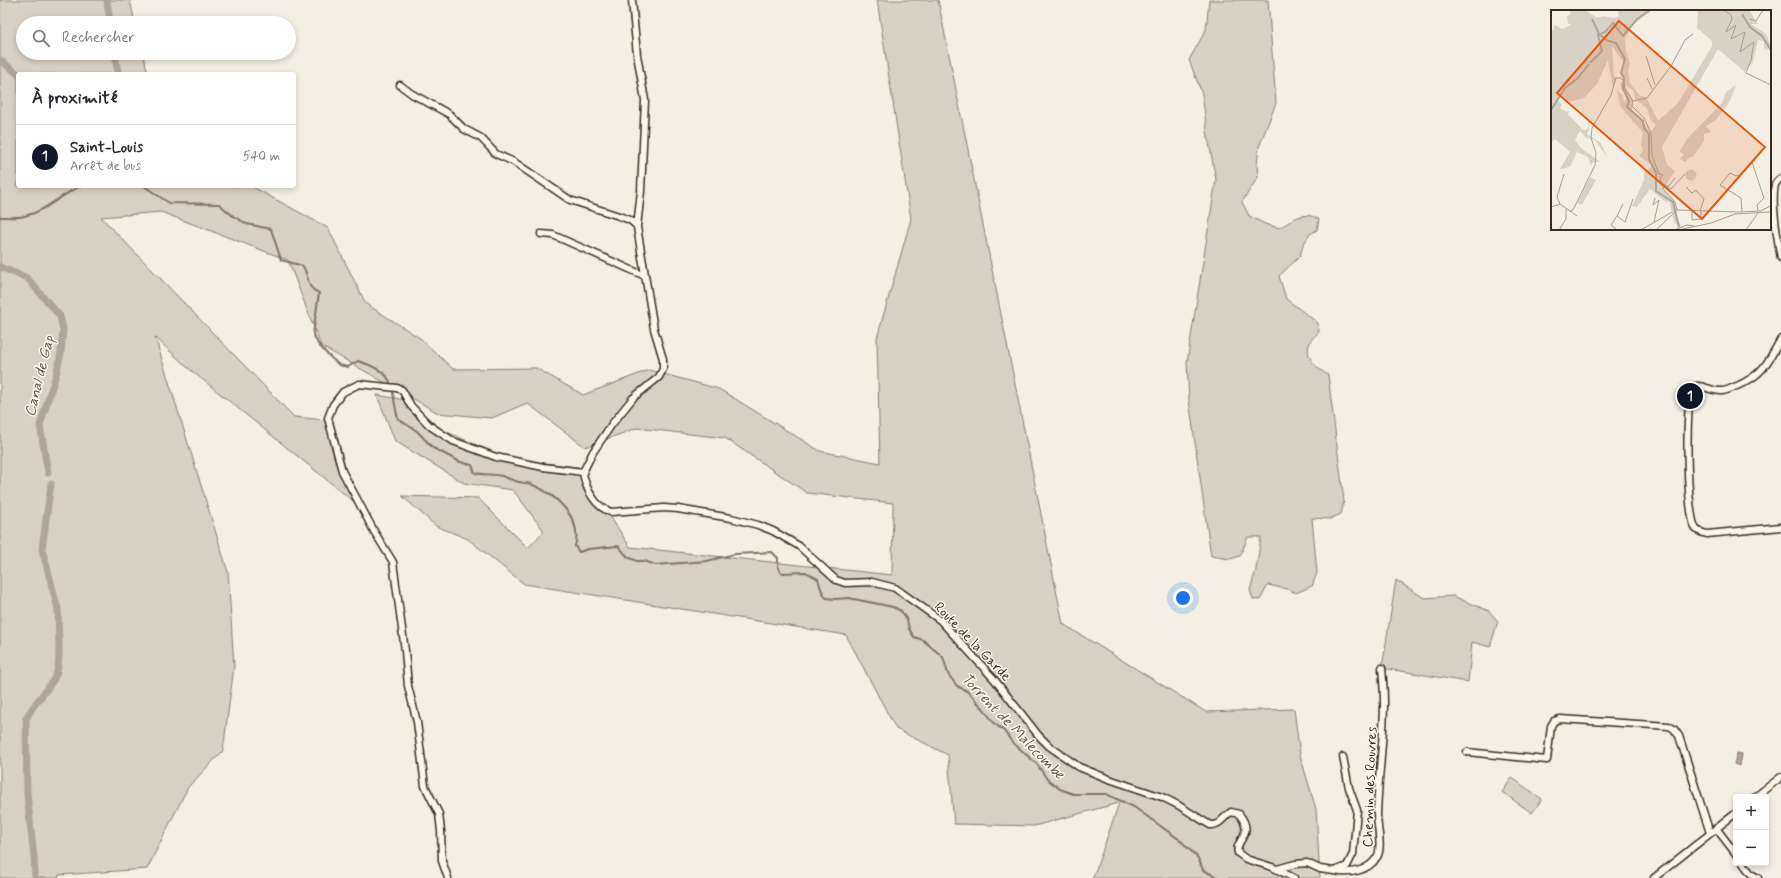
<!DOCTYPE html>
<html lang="fr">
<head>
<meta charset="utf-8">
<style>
	body { margin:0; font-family:Mynerve,sans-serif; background:#f2f2f3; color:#2b2b33 }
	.controls { position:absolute; right:12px; bottom:12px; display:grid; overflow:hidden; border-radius:4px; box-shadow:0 2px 6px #0003 }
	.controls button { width:36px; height:36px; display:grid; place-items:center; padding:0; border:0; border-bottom:1px solid #e1e1e2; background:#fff; color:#2b2b33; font:20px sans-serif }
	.you { position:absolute; left:1183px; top:598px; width:14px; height:14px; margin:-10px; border:3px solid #fff; border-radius:50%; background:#1a73e8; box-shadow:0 0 0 6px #1a73e833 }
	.badge { display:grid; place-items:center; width:26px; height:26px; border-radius:50%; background:#111827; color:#fff; font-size:13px; font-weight:700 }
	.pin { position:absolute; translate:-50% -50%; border:2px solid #fff; box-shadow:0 1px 4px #0006 }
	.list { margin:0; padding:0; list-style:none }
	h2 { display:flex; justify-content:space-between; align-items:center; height:52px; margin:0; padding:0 16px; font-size:17px }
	h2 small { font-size:13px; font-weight:400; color:#7c7c81 }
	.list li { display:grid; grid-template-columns:26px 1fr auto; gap:12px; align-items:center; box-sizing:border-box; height:64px; padding:0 16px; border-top:1px solid #e1e1e2 }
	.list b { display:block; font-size:15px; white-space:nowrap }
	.list p { margin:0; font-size:13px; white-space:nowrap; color:#7c7c81 }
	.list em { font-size:13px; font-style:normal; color:#7c7c81 }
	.icon { flex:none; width:22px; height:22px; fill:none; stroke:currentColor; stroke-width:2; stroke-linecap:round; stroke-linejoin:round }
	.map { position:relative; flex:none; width:1781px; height:878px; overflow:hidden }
	.search { position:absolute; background:#fff; box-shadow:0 2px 6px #0003; left:16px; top:16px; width:280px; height:44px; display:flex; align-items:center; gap:10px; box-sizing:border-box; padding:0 14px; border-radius:22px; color:#7c7c81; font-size:15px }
	.panel { position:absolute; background:#fff; box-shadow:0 2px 6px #0003; left:16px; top:72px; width:280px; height:116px; border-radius:4px }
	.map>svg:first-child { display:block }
	.green { fill:#d8d1c6; stroke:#8a7e72 }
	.water { fill:#afa69a; stroke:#817468 }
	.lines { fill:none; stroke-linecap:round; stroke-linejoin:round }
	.stream { stroke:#817468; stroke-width:2 }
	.canal { stroke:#afa69a; stroke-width:7 }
	.street-casing { stroke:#3b2a1e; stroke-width:9 }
	.street { stroke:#fbf7ec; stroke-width:6 }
	.labels { text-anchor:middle; stroke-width:3; stroke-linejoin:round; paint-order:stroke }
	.street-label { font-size:14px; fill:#3b2a1e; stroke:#fbf7ec }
	.water-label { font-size:15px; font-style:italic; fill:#645549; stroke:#fbf7ec }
	.inset-river { fill:none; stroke:#afa69a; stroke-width:2 }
	.inset-road { fill:none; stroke:#a9a095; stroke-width:1 }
	.view { fill:#e8590c; fill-opacity:0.15; stroke:#e8590c; stroke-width:2 }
	.inset-edge { fill:none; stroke:#3b2a1e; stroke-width:2 }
</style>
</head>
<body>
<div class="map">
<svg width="1781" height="878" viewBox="0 0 1781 878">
	<rect width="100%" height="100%" fill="#f3efe4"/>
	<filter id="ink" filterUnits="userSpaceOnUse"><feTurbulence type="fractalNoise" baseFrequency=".025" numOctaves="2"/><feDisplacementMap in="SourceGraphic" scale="8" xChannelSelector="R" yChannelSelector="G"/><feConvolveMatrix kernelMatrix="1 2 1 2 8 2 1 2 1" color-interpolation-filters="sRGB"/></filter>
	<g filter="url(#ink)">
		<path class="green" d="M 0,0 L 130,0 L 135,23 L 23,23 L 23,53 L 143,53 L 148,74 L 18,74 L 18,186 L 251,186 L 328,228 L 366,304 L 420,338 L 453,369 L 536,368 L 583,395 L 649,370 L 719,389 L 820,451 L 880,463 L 877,338 L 911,219 L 877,0 L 938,0 L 1063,624 L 1206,712 L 1294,709 L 1300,755 L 1316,809 L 1320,878 L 1093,878 L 1119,803 L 1034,826 L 954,824 L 948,755 L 896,729 L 846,635 L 524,584 L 468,539 L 436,526 L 402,496 L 478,498 L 528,548 L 544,531 L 513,490 L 464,483 L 395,441 L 377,395 L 405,400 L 443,430 L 506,458 L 578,467 L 630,547 L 892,575 L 893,503 L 807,493 L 725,438 L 637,428 L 585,447 L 527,403 L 492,418 L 438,413 L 321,346 L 288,260 L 161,212 L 101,217 L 294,417 L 327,420 L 358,505 L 187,367 L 155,337 L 228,572 L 234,666 L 223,751 L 188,787 L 147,869 L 59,875 L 58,878 L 0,878 Z
			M 1209,0 L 1268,0 L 1276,103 L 1259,147 L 1257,165 L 1258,177 L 1242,202 L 1249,216 L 1265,224 L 1279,228 C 1294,220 1301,210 1319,219 L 1317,230 L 1310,234 L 1303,245 L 1300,256 L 1279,276 L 1286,299 L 1318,323 L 1319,332 C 1315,336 1310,340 1309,345 C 1305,359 1318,369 1328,375 L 1344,501 L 1341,514 L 1330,519 L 1312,518 L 1317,573 L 1312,586 L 1296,593 L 1287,589 L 1268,585 L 1260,600 L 1253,599 L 1250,590 L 1256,570 L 1261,537 L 1248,537 L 1240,556 L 1230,559 L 1211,556 L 1189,400 L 1187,362 L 1216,180 L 1208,137 L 1202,94 L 1189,60 L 1206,30 Z
			M 1396,580 L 1424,598 L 1453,596 L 1489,611 L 1498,621 L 1490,647 L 1472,642 L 1468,682 L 1382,668 Z
			M 1512,778 L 1542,799 L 1532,813 L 1502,792 Z"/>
		<path class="water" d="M 1737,753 L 1742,754 L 1740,766 L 1734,764 Z"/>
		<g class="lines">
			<path class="stream" d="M 144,186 L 169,203 L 219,204 L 233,216 L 247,224 L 271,229 L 281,260 L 303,266 C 310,278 305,287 319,293 L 313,334 L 318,344 L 329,356 L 339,365 L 348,367 L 358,361 C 399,374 389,384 398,419 L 417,431 L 433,448 L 460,462 L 472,465 L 475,473 C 484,475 493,474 502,476 C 508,478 513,481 519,482 C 523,483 527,483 531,484 C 555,494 583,518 575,546 L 579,552 L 588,549 L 618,546 L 628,557 L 637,561 L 644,561 L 656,565 L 707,561 L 735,554 L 772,552 L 778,558 L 778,568 L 782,573 L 806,572 L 818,579 L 821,589 L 826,598 L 836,599 L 849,598 L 893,607 L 901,611 L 907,620 L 909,629 L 914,637 L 923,640 L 943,657 L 948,674 L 957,686 L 967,691 L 983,708 L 994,723 L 1004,731 L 1012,742 L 1037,764 L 1047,779 L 1060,789 L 1073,794 L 1106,794 L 1134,807 L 1180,840 L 1198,858 L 1203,870 L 1219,878
				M 0,217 C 8,217 18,218 25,216 C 46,211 62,194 81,186"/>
			<path class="canal" d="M 107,0 L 110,23
				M 115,53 L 118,74
				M 0,60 L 18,74
				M 0,267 L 27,278 L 60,316 L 63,330 L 61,353 L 56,375 L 40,425 L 48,473
				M 51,484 L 42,549 L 58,609 L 59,645
				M 35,878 L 34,857 L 27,794 L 26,719 C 33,703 47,692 55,677 C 59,669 59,658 59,649"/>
			<defs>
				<path id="street" d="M 400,85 L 412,94 L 449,114 L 464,129 L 481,138 L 496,154 L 514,162 L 570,200 L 619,216 L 630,220 L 637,226
					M 1781,178 C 1778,180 1776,182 1775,185 C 1771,201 1778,242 1781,258
					M 541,234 L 553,235 L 645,276
					M 1781,339 C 1767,363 1764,374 1737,386 C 1733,387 1727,391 1722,391 C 1712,392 1701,383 1692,387 C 1685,405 1686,515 1696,529 C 1699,532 1703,533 1707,534 L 1781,527
					M 583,472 C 585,488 595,507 611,512 L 664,508 L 678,509 L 731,518 L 758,525 L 773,531 L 799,546 L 836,580 L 845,583 L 872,582 L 895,588 L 940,620 L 994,679 L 1039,736 L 1049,746 L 1079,767 L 1109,779 L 1162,797 L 1178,805 L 1210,825 C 1220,826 1223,817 1231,812 L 1239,814 C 1256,835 1234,839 1238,853 L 1246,859 L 1272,867 L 1294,878
					M 583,472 L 593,452 L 612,424 L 633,398 L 659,377 L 663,369 L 663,359 L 654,329 L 637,227 L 641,191 L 645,100 L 637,55 L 632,0
					M 1467,752 L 1547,760 L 1551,726 L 1554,721 L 1560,719 L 1669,726 L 1674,729 L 1679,736 L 1710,833
					M 1755,797 L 1781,777
					M 1716,828 L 1736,854
					M 1743,863 L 1751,874 L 1758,878
					M 1277,869 L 1295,864 L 1307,863 L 1320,869 L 1334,871 L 1347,866 L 1353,854 L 1357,810 L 1349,788 L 1343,757
					M 1334,871 C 1349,874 1368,872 1377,857 C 1383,848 1377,826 1377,815 C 1378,777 1384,739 1384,702 C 1384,691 1383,679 1382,668
					M 448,878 L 442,861 L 441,831 L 439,814 L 425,786 L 417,722 L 408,686 L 405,651 L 393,562 L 375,533 L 342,471 L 328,418 L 333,405 L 343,392 L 359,384 L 397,388 L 402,390 L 411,406 L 430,426 L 453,441 L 496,457 L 515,461 L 543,467 L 583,472
					M 1654,878 L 1736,813"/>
			</defs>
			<use href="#street" class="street-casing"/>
			<use href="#street" class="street"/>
		</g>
	</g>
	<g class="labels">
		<g class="street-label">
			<text transform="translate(973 641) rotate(46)" y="5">Route de la Garde</text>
			<text transform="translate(1369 787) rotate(-88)" y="5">Chemin des Rouvres</text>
		</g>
		<g class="water-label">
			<text transform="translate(39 376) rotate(-76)" y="5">Canal de Gap</text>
			<text transform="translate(1013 726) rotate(46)" y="5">Torrent de Malecombe</text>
		</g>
	</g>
	<g transform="translate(1551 10)">
		<rect width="220" height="220" fill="#f3efe4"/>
		<path d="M 18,0 L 34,0 L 46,8 L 52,6 L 62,8 L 68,7 L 67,0 L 101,0 L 81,16 L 74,29 L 75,41 L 79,53 L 77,62 L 79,73 L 88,85 L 95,87 L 107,111 L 127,93 L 161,36 L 161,31 L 146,18 L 147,0 L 198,0 L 207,14 L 200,14 L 215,24 L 220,36 L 220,43 L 217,37 L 216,40 L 213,38 L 213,31 L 207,30 L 202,52 L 194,62 L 167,39 L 111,137 L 116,155 L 124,161 L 112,180 L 124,191 L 126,207 L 130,216 L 127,217 L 123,211 L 118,191 L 116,193 L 99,179 L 86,197 L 81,196 L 93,170 L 93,162 L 102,156 L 88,146 L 92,140 L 90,134 L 92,123 L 69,96 L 66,80 L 72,86 L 73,93 L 75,88 L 69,75 L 71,70 L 82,90 L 81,100 L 100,121 L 105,115 L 99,109 L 96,98 L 84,89 L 83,81 L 75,76 L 70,62 L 73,53 L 61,36 L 63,66 L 65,68 L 62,78 L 57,50 L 46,74 L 33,88 L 18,92 L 11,87 L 7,90 L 11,95 L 9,98 L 15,102 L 19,101 L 17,104 L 32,120 L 37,119 L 38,111 L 38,120 L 36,124 L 50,133 L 56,147 L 44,130 L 35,128 L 29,121 L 24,130 L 30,138 L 49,152 L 43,152 L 40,155 L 37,147 L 26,142 L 19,157 L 9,159 L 19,142 L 4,129 L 0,132 L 0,24 L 4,15 L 11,19 L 20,15 L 17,13 L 16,7 L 20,3 ZM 185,75 L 179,91 L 165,110 L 155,116 L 160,122 L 153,124 L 153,131 L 142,147 L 139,147 L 134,152 L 129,149 L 133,144 L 128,142 L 137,128 L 171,93 L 175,82 ZM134.5 165a5.5 5.5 0 1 1 11 0a5.5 5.5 0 1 1-11 0ZM 39,167 L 45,170 L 31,195 L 26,193 Z" fill="#d8d1c6"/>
		<path class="inset-river" d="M 191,4 L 199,17 L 211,26 L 220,40M 41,9 L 48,24 L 55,30 L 65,33 L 74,49 L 70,63 L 73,68 L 72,78 L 78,91 L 76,97 L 92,111 L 93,118 L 98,124 L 98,149 L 105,163 L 105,181 L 122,192 L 128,217M 39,53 L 51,41 L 47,25 L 54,22 L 62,13 L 72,26 L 86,9 L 99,0M 27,68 L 38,54M 0,100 L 14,78 L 27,68"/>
		<path class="inset-road" d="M 172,0 L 180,5 L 181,9 L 175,22 L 185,15 L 180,29 L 194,22 L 189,42 L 203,32 L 200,50 L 195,63 L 220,75M 199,9 L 205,11 L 212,0M 95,46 L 104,75M 96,68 L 101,79M 82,91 L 81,96 L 93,108 L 100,123 L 101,146 L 108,164 L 112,165 L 109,169 L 113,180 L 124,192 L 126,200M 82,91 L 96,88 L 120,56 L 134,30 L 142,24M 111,173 L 117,177 L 124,168M 115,177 L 120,179 L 134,164M 135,177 L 141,183 L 145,180 L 153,189 L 149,201M 9,194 L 6,187 L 13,164M 0,197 L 9,194 L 26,206M 141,200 L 141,210 L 150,209 L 150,201M 18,201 L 21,201 L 23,198 L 44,155 L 45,143 L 40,128 L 41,118 L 60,85 L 65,68 L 70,68 L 73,71 L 74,79 L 82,91M 191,202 L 190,188 L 169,175 L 179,163 L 185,166 L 191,164 L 201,152 L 213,188 L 206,195 L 207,201M 66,206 L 72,194M 103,212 L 108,190 L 102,195 L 104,188M 8,220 L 15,209 L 15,199M 66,220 L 60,215 L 66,206 L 74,212 L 82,189M 90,220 L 121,202M 105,220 L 126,200 L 188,202 L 210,201 L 219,196M 123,220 L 136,215 L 143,216M 127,220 L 160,213 L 184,204 L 219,202M 195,220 L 207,203"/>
		<path class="view" d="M 68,11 L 214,137 L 151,209 L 6,83 Z"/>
		<rect width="220" height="220" class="inset-edge"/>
	</g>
</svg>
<div class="controls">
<button>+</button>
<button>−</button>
</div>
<div class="you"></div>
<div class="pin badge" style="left:1690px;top:396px">1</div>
<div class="search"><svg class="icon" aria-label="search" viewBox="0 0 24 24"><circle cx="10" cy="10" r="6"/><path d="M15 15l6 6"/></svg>Rechercher</div>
<section class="panel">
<h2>À proximité<small></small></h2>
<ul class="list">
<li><span class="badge">1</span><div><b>Saint-Louis</b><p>Arrêt de bus</p></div><em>540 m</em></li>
</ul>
</section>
</div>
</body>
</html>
